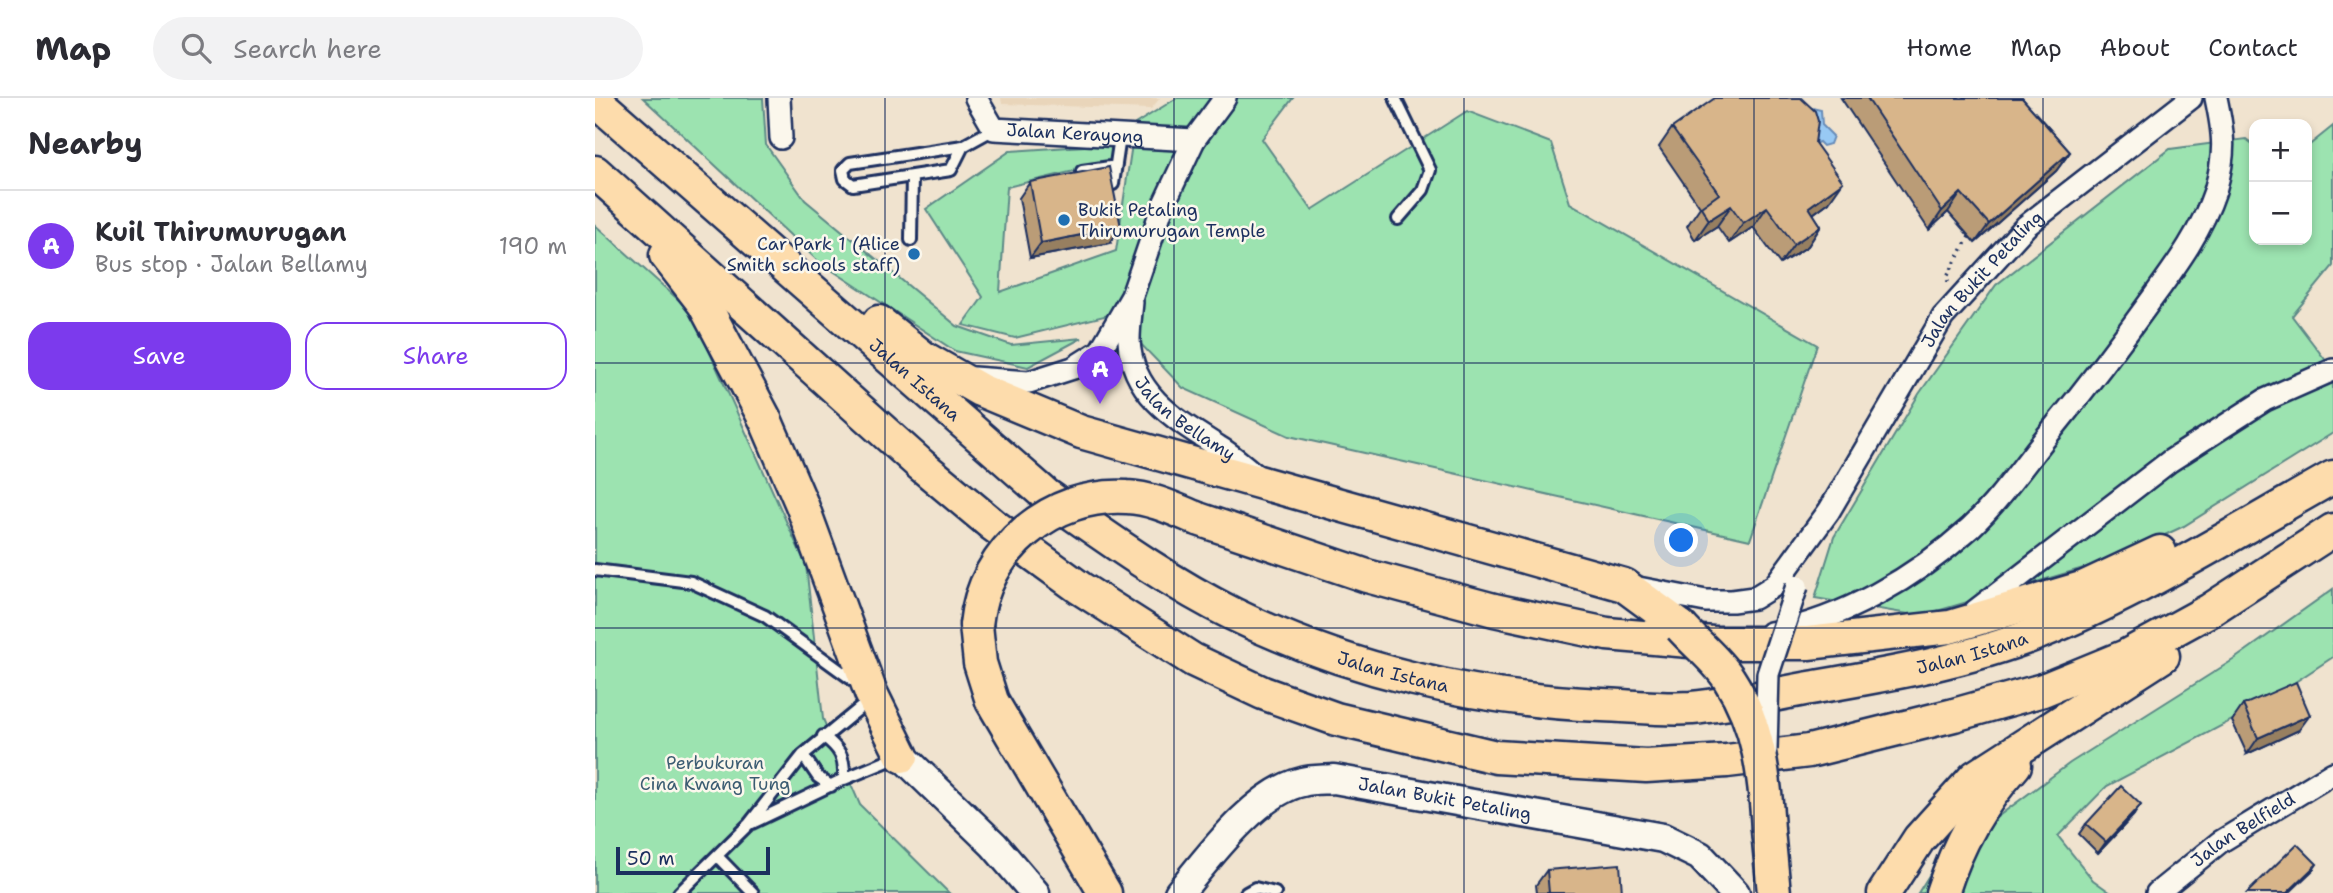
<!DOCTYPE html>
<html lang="en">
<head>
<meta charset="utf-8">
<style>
	body { margin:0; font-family:"Shantell Sans",sans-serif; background:#f2f2f3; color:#2b2b33 }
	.controls { position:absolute; right:21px; top:21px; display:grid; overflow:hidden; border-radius:14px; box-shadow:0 4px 10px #0003 }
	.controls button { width:63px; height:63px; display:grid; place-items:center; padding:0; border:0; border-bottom:2px solid #e1e1e2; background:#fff; color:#2b2b33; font:35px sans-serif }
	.scale { position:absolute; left:21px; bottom:18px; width:154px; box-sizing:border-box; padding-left:7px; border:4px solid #1b2f5e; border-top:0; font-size:19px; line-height:24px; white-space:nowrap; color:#1b2f5e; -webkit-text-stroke:5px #fbf7ec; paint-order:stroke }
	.you { position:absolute; left:1087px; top:443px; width:24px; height:24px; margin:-18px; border:5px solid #fff; border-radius:50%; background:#1a73e8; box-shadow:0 0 0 10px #1a73e833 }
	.badge { display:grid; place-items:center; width:46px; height:46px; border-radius:50%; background:#7c3aed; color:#fff; font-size:23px; font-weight:700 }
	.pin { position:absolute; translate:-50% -58px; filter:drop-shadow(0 2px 4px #0008) }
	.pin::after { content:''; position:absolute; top:37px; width:24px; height:21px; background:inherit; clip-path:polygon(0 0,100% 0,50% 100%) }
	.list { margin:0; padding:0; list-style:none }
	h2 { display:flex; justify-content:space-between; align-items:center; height:91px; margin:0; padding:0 28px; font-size:30px }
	h2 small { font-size:23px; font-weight:400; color:#7c7c81 }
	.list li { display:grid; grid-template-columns:46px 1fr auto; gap:21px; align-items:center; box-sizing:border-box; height:112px; padding:0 28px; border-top:2px solid #e1e1e2 }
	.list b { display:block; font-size:26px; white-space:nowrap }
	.list p { margin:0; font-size:23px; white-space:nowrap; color:#7c7c81 }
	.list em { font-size:23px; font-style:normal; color:#7c7c81 }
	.actions { display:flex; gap:14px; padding:21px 28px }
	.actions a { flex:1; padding:16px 0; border:2px solid #7c3aed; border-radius:21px; text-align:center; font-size:24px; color:#7c3aed }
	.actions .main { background:#7c3aed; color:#fff }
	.icon { flex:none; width:38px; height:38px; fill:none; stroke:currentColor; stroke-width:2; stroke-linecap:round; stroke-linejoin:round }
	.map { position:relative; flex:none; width:1738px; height:795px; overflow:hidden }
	header { display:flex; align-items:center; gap:42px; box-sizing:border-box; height:98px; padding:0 35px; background:#fff; border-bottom:2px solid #e1e1e2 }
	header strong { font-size:33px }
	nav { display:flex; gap:38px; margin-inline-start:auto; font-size:24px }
	.search { width:490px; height:63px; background:#f2f2f3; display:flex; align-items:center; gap:18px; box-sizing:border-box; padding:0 24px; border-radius:38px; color:#7c7c81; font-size:26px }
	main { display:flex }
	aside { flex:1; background:#fff }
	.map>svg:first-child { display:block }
	.built { fill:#e9d5ba }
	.green { fill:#9ce3b0; stroke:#5c8987; stroke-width:2 }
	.water { fill:#98c9f4; stroke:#668bb8; stroke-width:2 }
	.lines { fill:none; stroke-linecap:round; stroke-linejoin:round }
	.service-casing { stroke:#1b2f5e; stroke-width:16 }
	.minor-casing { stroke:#1b2f5e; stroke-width:26 }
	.secondary-casing { stroke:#1b2f5e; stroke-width:33 }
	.primary-casing { stroke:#1b2f5e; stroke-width:37 }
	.path { stroke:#1b2f5e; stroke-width:3.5; stroke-dasharray:2 5; stroke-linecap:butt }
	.service { stroke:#fbf7ec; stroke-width:10 }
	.minor { stroke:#fbf7ec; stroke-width:21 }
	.secondary { stroke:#fbf7ec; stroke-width:28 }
	.primary { stroke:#fddcac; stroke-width:32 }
	.minor-bridge-casing { stroke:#1b2f5e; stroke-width:26; stroke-linecap:butt }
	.primary-bridge-casing { stroke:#1b2f5e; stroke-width:37; stroke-linecap:butt }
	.minor-bridge { stroke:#fbf7ec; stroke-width:21 }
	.primary-bridge { stroke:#fddcac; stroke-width:32 }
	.wall { fill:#ba9c77; stroke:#1b2f5e; stroke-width:2 }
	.shaded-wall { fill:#977f61; stroke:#1b2f5e; stroke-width:2 }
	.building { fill:#d8b58a; stroke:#1b2f5e; stroke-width:2 }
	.grid { fill:none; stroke:#1b2f5e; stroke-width:2; stroke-opacity:0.55 }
	.poi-dot { fill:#1f6fb2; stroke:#fbf7ec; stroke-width:2.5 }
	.labels { text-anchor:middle; stroke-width:5; stroke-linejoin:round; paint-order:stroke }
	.street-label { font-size:18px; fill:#1b2f5e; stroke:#fbf7ec }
	.poi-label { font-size:18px; fill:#1b2f5e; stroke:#fbf7ec; text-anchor:start }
	.park-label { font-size:18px; fill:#3b5c72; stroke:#fbf7ec }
</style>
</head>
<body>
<header>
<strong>Map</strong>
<div class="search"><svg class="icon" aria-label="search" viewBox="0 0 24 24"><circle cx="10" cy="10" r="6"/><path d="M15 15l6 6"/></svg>Search here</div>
<nav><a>Home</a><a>Map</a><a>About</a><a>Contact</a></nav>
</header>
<main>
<aside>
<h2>Nearby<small></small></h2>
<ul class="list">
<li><span class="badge">A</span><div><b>Kuil Thirumurugan</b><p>Bus stop · Jalan Bellamy</p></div><em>190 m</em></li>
</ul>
<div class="actions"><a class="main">Save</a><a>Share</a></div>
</aside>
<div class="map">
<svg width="1738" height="795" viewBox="0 0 1738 795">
	<rect width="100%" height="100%" fill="#f0e3cf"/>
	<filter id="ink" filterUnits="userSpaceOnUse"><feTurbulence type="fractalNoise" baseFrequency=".0143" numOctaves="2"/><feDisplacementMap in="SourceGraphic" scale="14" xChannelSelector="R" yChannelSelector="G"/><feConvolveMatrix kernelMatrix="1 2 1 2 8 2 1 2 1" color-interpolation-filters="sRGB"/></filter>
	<g filter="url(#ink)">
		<path class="built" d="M 406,0 L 565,0 L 556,11 L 407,6 Z"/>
		<path class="green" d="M 48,0 L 168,0 L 171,47 L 210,102 L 362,228 L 416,247 L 487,240 L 433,269 L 360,253 L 223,163 Z
			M 582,0 L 698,0 L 667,41 L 717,112 L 872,13 L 956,45 L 975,105 L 1222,247 L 1155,442 L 694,338 L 588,290 L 517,216 L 420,240 L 368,227 L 388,199 L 331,111 L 415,53 L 519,46 L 517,64 L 412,89 L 405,194 L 521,153 L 540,26 Z
			M 1738,28 L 1738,168 L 1697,218 L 1738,272 L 1738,335 L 1589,428 L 1519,461 L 1325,518 L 1220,500 L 1239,439 L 1324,296 L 1401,187 L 1575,51 L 1651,41 L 1659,47 L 1659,142 L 1712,142 L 1712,49 Z
			M 0,127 L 96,213 L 211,467 L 228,621 L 265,707 L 354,795 L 0,795 Z
			M 1738,491 L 1738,559 L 1664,608 L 1512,688 L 1463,738 L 1498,782 L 1516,795 L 1323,795 L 1343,763 L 1475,665 L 1638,562 Z"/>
		<path class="water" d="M 1204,7 L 1226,12 L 1227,27 L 1238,38 L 1235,46 L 1228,48 L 1224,44 L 1216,47 Z"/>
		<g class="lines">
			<defs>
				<path id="service" d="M 800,0 L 835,72 L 828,92 L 803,121
					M 368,48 L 356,72 L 258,87 L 250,81 L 248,72 L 255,65 L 368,48 L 399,31
					M 487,73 L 515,69
					M 518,86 L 525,39
					M 316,142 L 317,78
					M 0,472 L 96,484 L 170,518 L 262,585
					M 228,638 C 245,651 250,659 249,681
					M 208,657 L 223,679 L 236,688
					M 157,725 L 249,681 L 305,658
					M 122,758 L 158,795
					M 84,795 L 154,726 L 208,657 L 276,601
					M 651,795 L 660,790 L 680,795"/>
				<g id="minor">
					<path d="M 184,0 L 186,40"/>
					<path id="s1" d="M 381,0 L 399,31 L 599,42"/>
					<path id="s2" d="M 537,204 C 536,216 534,229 534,242 C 536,297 583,323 624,349 C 638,357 650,369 663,379"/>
					<path d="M 378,280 L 434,284 L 478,270 L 505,253 L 537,198 L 567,110 L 599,42 L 630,0"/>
					<path id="s3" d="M 1038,489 L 1111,503 L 1137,503 L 1159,500 L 1180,487 L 1234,413 L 1348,219 L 1431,128 L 1596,0"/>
					<path d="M 1380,513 L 1575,363 L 1670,302 L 1738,272"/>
					<path d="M 1175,535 C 1247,522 1321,479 1375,430 C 1405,402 1430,365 1456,333 C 1492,289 1526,244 1559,198 C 1583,165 1607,132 1620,93 C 1631,55 1629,37 1621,0"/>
					<path id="s4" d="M 1562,795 L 1625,744 L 1738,675"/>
				</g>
				<g id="secondary">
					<path d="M 307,658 L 399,747 L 440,795"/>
					<path id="s5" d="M 584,795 C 613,760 661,694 707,684 C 717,681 729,682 739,681 L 1068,740 L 1105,758 L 1140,795"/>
				</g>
				<g id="primary">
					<path id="s6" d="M 0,2 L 451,397 C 511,439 573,484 638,516 C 752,572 881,602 1007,607 C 1036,608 1068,612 1097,610 C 1138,606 1180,596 1221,589 C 1296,576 1372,563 1443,535 C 1546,494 1642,433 1738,379"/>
					<path d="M 0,74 L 326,367 L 398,427 L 485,490 L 598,562 L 668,595 L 741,621 L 901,659 L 1051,668 L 1132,663 L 1214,653 L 1359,617 L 1448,592 L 1531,558 L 1615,512 L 1738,432"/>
					<path d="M 71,157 L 109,206 L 170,321 L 207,407 L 276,595 L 307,658"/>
					<path d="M 284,224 L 329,260 L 385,292 L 486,334 L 1029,487 L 1086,529"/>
					<path d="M 603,421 L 772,478 L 899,512 L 1012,536 L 1118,545 L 1213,545 L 1355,529 L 1490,489 L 1565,454"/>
					<path d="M 381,527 L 385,565 L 397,603 L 510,795"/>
					<path d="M 1173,732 L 1179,795"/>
					<path d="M 1289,795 L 1324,741 L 1380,679 L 1568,558"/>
					<path d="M 1347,795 C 1363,745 1385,706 1420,667"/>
				</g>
			</defs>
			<use href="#service" class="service-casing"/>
			<use href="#minor" class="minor-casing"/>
			<use href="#secondary" class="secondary-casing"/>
			<use href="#primary" class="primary-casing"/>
			<path class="path" d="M 1353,184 L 1352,179 L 1376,135"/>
			<use href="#service" class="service"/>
			<use href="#minor" class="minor"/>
			<use href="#secondary" class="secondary"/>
			<use href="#primary" class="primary"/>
			<defs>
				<path id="minor-bridge" d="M 1171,652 L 1173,576 L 1202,488"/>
				<path id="primary-bridge" d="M 381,527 C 388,452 457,394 532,399 C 557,400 581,412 603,421
					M 1086,529 C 1101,546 1122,562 1134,581 C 1164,627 1170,679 1173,732"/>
			</defs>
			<use href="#minor-bridge" class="minor-bridge-casing"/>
			<use href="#primary-bridge" class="primary-bridge-casing"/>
			<use href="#minor-bridge" class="minor-bridge"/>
			<use href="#primary-bridge" class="primary-bridge"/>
		</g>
		<path class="wall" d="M 1246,0 L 1427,0 L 1475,54 L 1461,73 L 1380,145 L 1353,114 L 1334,132 Z
			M 1077,30 L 1220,45 L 1234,104 L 1218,116 L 1226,128 L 1213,148 L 1185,166 L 1158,129 L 1134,145 L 1122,128 L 1100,142 L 1092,128 L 1105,109 L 1064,49 Z
			M 435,84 L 515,145 L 435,160 L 424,100 Z
			M 1648,607 L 1704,632 L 1652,656 L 1637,623 Z
			M 1538,718 L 1503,755 L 1484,736 L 1491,726 Z
			M 952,772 L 1027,795 L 942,795 L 941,787 Z"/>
		<path class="shaded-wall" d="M 1475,54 L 1461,73 L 1380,145 L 1394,126 Z
			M 1248,84 L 1234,104 L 1200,129 L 1214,109 Z
			M 1366,95 L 1353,114 L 1334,132 L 1347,113 Z
			M 1136,108 L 1122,128 L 1100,142 L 1114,122 Z
			M 1172,109 L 1158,129 L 1134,145 L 1148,125 Z
			M 1226,128 L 1213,148 L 1185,166 L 1199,146 Z
			M 526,129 L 515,145 L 435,160 L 446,145 Z
			M 1715,617 L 1704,632 L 1652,656 L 1663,640 Z
			M 1546,707 L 1538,718 L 1503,755 L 1511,744 Z
			M 1722,766 L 1718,772 L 1694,795 L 1692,795 Z"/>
		<path class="building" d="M 1120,0 L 1206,0 L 1220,13 L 1223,23 L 1220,45 L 1248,84 L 1214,109 L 1226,128 L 1199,146 L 1172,109 L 1148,125 L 1136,108 L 1114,122 L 1106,109 L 1124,96 L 1077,30 Z
			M 1272,0 L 1427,0 L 1475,54 L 1394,126 L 1366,95 L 1347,113 Z
			M 514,69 L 526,129 L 446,145 L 435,84 Z
			M 1701,584 L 1715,617 L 1663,640 L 1648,607 Z
			M 1526,688 L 1546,707 L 1511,744 L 1491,726 Z
			M 1702,746 L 1722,766 L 1693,794 L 1694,795 L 1652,795 Z
			M 1025,766 L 1027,795 L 954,795 L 952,772 Z"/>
	</g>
	<path class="grid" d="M 290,0 L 290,795M 579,0 L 579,795M 869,0 L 869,795M 1159,0 L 1159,795M 1448,0 L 1448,795M 0,265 L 1738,265M 0,530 L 1738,530"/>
	<g class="poi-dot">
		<circle cx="469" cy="122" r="7"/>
		<circle cx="319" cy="156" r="7"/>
	</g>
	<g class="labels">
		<g class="street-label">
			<text dy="6" stroke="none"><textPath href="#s1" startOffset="117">Jalan Kerayong</textPath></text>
			<text dy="6" stroke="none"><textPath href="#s3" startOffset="518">Jalan Bukit Petaling</textPath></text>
			<text dy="6" stroke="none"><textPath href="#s6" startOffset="425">Jalan Istana</textPath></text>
			<text dy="6" stroke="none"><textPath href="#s2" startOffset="140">Jalan Bellamy</textPath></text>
			<text dy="6" stroke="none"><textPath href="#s6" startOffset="1580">Jalan Istana</textPath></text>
			<text dy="6" stroke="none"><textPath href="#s6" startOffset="992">Jalan Istana</textPath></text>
			<text dy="6" stroke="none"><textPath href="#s5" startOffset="313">Jalan Bukit Petaling</textPath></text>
			<text dy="6" stroke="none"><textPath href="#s4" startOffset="107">Jalan Belfield</textPath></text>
		</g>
		<g class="poi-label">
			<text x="483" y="118">Bukit Petaling<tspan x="483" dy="21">Thirumurugan Temple</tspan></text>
			<text x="305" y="152" text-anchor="end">Car Park 1 (Alice<tspan x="305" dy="21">Smith schools staff)</tspan></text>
		</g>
		<g class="park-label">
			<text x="120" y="671">Perbukuran<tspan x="120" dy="21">Cina Kwang Tung</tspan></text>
		</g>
	</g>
</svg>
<div class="controls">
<button>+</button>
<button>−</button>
</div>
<div class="scale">50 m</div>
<div class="you"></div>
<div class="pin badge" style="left:505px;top:306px">A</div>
</div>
</main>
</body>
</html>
